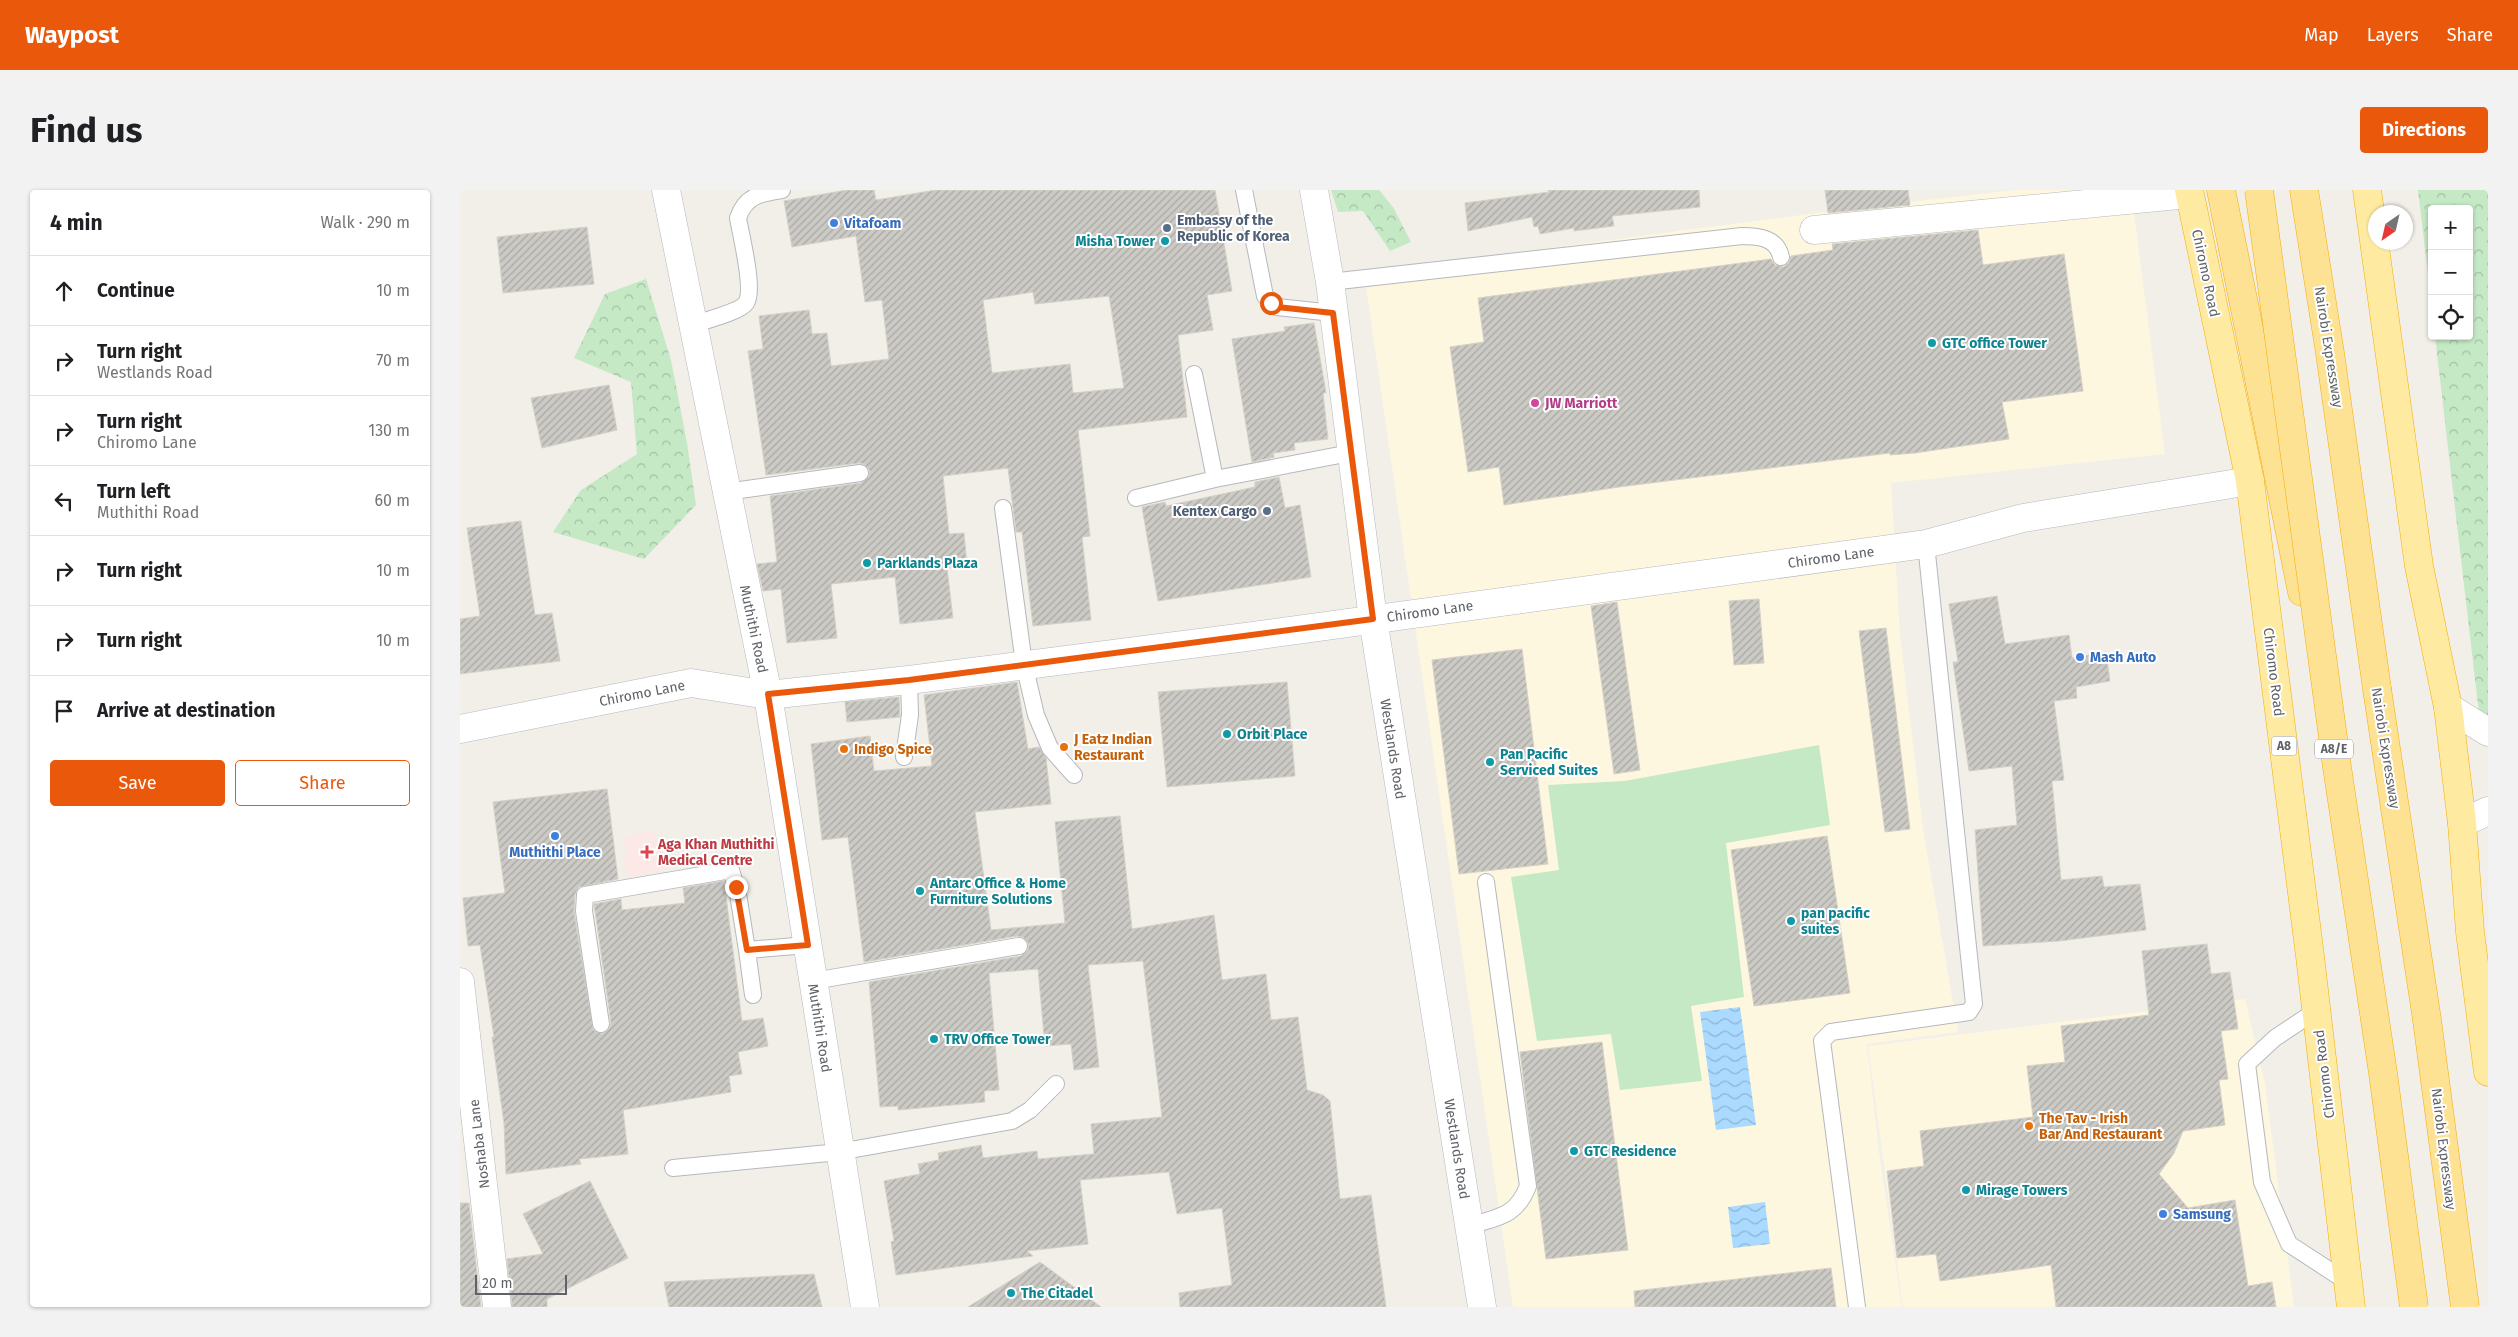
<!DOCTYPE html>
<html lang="en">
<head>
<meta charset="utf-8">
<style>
	body { margin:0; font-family:"Fira Sans",sans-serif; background:#f2f2f2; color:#202124 }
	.controls { position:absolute; right:15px; top:15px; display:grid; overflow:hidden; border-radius:5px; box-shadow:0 1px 4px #0004 }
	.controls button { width:45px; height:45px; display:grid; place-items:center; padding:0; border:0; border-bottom:1px solid #e0e0e0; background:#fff; color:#202124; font:25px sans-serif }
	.compass { position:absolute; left:1908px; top:15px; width:45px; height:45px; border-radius:50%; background:#fff; box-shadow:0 1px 4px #0004; rotate:214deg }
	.scale { position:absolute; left:15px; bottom:12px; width:92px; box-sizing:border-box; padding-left:5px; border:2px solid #5f6368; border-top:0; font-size:14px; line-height:18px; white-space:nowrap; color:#5f6368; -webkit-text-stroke:4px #fff; paint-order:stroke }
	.stop { position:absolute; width:15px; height:15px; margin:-11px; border:4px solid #ea580c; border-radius:50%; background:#fff }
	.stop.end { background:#ea580c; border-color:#fff; box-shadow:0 1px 5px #0008 }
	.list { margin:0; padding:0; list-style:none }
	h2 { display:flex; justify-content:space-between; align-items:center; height:65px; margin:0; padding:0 20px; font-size:21px }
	h2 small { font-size:16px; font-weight:400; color:#757577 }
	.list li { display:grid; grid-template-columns:32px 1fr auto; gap:15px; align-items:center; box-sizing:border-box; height:70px; padding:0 20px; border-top:1px solid #e0e0e0 }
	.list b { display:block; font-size:19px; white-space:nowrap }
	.list p { margin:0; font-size:16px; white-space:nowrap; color:#757577 }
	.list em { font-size:16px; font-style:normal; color:#757577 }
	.actions { display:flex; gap:10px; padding:15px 20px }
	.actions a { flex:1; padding:11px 0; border:1px solid #ea580c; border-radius:5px; text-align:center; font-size:18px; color:#ea580c }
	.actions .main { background:#ea580c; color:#fff }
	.icon { flex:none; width:28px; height:28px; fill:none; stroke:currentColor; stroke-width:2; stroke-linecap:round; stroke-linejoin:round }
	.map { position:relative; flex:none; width:2028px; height:1117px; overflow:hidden; border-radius:5px }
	header { display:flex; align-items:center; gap:30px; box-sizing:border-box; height:70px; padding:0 25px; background:#ea580c; color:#fff }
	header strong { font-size:24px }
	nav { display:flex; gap:28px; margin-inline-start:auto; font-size:18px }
	.intro { display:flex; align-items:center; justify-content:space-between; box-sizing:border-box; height:120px; padding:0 30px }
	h1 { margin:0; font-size:35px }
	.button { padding:12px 22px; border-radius:5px; background:#ea580c; color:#fff; font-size:18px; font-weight:700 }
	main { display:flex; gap:30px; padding:0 30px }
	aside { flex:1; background:#fff; border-radius:5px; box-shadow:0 1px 4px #0004 }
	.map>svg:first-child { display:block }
	.commercial { fill:#fef7e0 }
	.medical { fill:#fce8e6 }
	.green { fill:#c5e8c5 }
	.forest { fill:url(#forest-crowns) }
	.water { fill:url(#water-waves) }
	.building { fill:url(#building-hatch); stroke:#d6d1c6; fill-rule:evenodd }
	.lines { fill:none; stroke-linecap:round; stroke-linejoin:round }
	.service-casing { stroke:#b5b8bc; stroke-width:18 }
	.minor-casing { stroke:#b5b8bc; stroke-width:29 }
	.tertiary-casing { stroke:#b5b8bc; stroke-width:29 }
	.trunk-casing { stroke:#f9ab00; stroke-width:29 }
	.motorway-casing { stroke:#f9ab00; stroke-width:29 }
	.service { stroke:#fff; stroke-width:16 }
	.minor { stroke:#fff; stroke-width:28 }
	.tertiary { stroke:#fff; stroke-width:28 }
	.trunk { stroke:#feeaa1; stroke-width:28 }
	.motorway { stroke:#fde293; stroke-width:28 }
	.motorway-bridge-casing { stroke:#f9ab00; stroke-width:29; stroke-linecap:butt }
	.motorway-bridge { stroke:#fde293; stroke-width:28 }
	.route { stroke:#ea580c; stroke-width:6 }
	.shop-dot { fill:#3f7fe0; stroke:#fff; stroke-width:2 }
	.service-dot { fill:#5c6f8a; stroke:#fff; stroke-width:2 }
	.culture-dot { fill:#0f9aa8; stroke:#fff; stroke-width:2 }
	.hotel-dot { fill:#d1479c; stroke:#fff; stroke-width:2 }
	.food-dot { fill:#e8710a; stroke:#fff; stroke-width:2 }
	.health-dot { fill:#e0444e; stroke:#fff; stroke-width:2 }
	.labels { text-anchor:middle; stroke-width:4; stroke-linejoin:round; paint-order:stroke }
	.shield { fill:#fff; stroke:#8f9295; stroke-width:1 }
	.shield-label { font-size:12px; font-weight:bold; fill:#5f6368 }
	.service-label { font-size:14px; font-weight:bold; fill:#4e5e75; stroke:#fff; text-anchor:start }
	.shop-label { font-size:14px; font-weight:bold; fill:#366cbe; stroke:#fff; text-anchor:start }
	.culture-label { font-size:14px; font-weight:bold; fill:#0d838f; stroke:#fff; text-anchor:start }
	.street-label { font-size:14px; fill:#5f6368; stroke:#fff }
	.hotel-label { font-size:14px; font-weight:bold; fill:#b23c85; stroke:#fff; text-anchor:start }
	.food-label { font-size:14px; font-weight:bold; fill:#c56008; stroke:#fff; text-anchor:start }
	.health-label { font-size:14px; font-weight:bold; fill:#be3a42; stroke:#fff; text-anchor:start }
</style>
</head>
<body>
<header>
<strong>Waypost</strong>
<nav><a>Map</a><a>Layers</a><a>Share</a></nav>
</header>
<div class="intro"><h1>Find us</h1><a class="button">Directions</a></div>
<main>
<aside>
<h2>4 min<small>Walk · 290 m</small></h2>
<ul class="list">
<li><svg class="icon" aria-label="ahead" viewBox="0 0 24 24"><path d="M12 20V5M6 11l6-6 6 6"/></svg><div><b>Continue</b></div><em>10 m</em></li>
<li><svg class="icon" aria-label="right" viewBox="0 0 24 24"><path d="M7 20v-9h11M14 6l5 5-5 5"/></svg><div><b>Turn right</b><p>Westlands Road</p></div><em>70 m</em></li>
<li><svg class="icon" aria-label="right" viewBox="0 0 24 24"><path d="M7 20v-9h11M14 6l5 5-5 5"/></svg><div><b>Turn right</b><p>Chiromo Lane</p></div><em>130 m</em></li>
<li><svg class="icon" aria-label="left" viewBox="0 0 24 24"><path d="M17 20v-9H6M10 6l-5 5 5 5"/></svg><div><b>Turn left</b><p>Muthithi Road</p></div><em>60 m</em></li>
<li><svg class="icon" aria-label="right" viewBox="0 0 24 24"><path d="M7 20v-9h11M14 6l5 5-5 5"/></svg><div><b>Turn right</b></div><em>10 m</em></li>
<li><svg class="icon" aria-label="right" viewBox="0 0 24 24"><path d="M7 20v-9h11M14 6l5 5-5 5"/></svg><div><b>Turn right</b></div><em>10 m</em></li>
<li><svg class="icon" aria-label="arrive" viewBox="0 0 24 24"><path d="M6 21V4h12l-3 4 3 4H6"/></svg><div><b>Arrive at destination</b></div></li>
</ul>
<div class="actions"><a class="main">Save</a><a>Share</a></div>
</aside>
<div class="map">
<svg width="2028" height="1117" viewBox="0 0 2028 1117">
	<defs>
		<pattern id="forest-crowns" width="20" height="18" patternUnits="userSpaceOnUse" patternTransform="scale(1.25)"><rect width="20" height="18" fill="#c5e8c5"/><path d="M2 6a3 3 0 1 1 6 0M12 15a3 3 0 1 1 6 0" fill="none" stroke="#a3c0a4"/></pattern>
		<pattern id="water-waves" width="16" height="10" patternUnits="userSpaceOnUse" patternTransform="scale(1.25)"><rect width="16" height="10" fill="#aadaff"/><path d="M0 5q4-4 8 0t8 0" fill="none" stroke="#8eb4d2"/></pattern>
		<pattern id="building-hatch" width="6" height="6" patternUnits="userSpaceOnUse" patternTransform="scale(1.25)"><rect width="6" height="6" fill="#cccac5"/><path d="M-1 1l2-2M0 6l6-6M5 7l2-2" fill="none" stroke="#a9a8a4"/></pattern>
	</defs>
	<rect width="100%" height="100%" fill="#f1efe8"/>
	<path class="commercial" d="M 1554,0 L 1671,0 L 1705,264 L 1431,293 L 1440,445 L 1463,639 L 1498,842 L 1407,854 L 1419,962 L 1442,1117 L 1053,1117 L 904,82 L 1380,20 Z
		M 1785,809 L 1805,894 L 1834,1117 L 1443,1117 L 1408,856 Z"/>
	<path class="medical" d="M 194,640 L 198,657 L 206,656 L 211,678 L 168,688 L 163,667 L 167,666 L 163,648 Z"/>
	<path class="green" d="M 1359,555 L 1370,635 L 1266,653 L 1284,807 L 1231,816 L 1242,891 L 1160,900 L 1151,844 L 1077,851 L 1051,687 L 1099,680 L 1088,595 L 1165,591 Z"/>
	<path class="forest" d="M 871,0 L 919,0 L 933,17 L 951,52 L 930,61 L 903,21 L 878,22 Z
		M 1958,0 L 2028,0 L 2028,550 L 2022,549 L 1975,146 L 2009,146 L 2009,19 L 1972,19 L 1972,117 Z
		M 186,89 L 211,170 L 227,253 L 236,315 L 184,369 L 93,342 L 121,300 L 177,264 L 171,192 L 114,168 L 145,104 Z"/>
	<path class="water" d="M 1280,817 L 1296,935 L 1256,940 L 1240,822 Z
		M 1305,1012 L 1310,1054 L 1273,1058 L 1268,1017 Z"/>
	<path class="building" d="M 387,0 L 414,0 L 416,10 L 476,0 L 755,0 L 772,101 L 747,105 L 753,140 L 718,145 L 727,227 L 618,240 L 630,346 L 622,347 L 631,430 L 573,436 L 562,342 L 556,342 L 548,278 L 483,286 L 489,344 L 504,343 L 507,376 L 487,378 L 493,428 L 440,434 L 435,387 L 371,394 L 377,448 L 327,453 L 321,399 L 303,401 L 297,374 L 317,372 L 310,306 L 401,293 L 409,287 L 410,281 L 404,274 L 399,273 L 306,285 L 288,161 L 303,159 L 299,126 L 349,120 L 352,144 L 367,143 L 371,176 L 429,169 L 422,110 L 405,112 L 396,46 L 332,57 L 324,11 ZM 573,102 L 575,114 L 649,106 L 664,198 L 613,203 L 610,174 L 532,183 L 523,110 Z
		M 1088,0 L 1239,0 L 1240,17 L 1152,26 L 1154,36 L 1114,41 L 1114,38 L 1080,44 L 1078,36 L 1074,37 L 1072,27 L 1008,41 L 1005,13 L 1089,2 Z
		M 1365,0 L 1448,0 L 1450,15 L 1368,23 Z
		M 127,37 L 134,94 L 43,103 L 37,47 Z
		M 1518,40 L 1523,75 L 1604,64 L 1623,201 L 1542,212 L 1549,249 L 1455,263 L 1430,265 L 1430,263 L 1159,297 L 1044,315 L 1039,277 L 1008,282 L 990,157 L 1024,152 L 1018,108 L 1311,69 L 1315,75 L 1324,77 L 1329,73 L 1331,66 L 1373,60 L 1372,54 Z
		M 854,133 L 866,203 L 863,203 L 868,249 L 834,253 L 835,260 L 813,263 L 814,267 L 792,272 L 772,149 L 825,141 L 824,137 Z
		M 149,195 L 157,240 L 82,258 L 71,208 Z
		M 819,287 L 825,318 L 840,315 L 851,387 L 698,411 L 682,317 L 705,312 L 706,316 L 795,297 L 795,292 Z
		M 61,331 L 75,425 L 92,423 L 100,471 L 0,484 L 0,429 L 20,426 L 7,338 Z
		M 1537,406 L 1545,454 L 1609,445 L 1612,468 L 1646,462 L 1650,491 L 1616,497 L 1617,508 L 1594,511 L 1604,590 L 1592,591 L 1601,690 L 1642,686 L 1644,697 L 1680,694 L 1686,740 L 1599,751 L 1523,756 L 1515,640 L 1557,635 L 1552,576 L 1509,581 L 1493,472 L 1498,472 L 1489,414 Z
		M 1299,409 L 1304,473 L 1274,475 L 1269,411 Z
		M 1157,412 L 1180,580 L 1154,584 L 1131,416 Z
		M 1426,438 L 1450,639 L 1425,642 L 1399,441 Z
		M 1062,459 L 1088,674 L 999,684 L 972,470 Z
		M 557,492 L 568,559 L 579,557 L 586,568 L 591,614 L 515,622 L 531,740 L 605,733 L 595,632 L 660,626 L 672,739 L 754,725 L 762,790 L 806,784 L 811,830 L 838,827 L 847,900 L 863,905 L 870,911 L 880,1009 L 911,1005 L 926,1117 L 720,1117 L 719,1103 L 772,1095 L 762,1018 L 717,1024 L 709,982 L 620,990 L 628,1054 L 567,1061 L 573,1066 L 436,1085 L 431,1052 L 434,1051 L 424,991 L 460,984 L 458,974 L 479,970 L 478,963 L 521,955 L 523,968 L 577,961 L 578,969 L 634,964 L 631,934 L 702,927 L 683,771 L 628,775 L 639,877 L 614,880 L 611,854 L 585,856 L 578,779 L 529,783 L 539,900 L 524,901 L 525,912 L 438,920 L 438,916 L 420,917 L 409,792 L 561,766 L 568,760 L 569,754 L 563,747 L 557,746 L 404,772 L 388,647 L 362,650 L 351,554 L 410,546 L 414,581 L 472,576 L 464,505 Z
		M 827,492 L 835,586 L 707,597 L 698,502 Z
		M 439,507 L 440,527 L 387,532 L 385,512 Z
		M 147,599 L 158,689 L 119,697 L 115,704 L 114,721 L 133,840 L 143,844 L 150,838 L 151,833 L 134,714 L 161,709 L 162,720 L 225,713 L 223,698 L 264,691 L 282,831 L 303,828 L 308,856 L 278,862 L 282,884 L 269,886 L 271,902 L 163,920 L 168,964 L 119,969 L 121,974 L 46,984 L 44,933 L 32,847 L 34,847 L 20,755 L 8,756 L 3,708 L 45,703 L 33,612 Z
		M 1367,646 L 1390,803 L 1294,816 L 1271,660 Z
		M 1747,754 L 1751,784 L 1770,782 L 1778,839 L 1761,841 L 1768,889 L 1759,890 L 1765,935 L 1723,941 L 1714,963 L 1699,984 L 1728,1018 L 1775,1010 L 1788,1096 L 1812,1092 L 1816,1117 L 1596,1117 L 1591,1075 L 1480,1091 L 1476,1064 L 1437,1068 L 1427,981 L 1464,976 L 1460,941 L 1573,927 L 1567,876 L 1605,872 L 1601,836 L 1689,825 L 1682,761 Z
		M 1142,852 L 1168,1060 L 1086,1069 L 1060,862 Z
		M 130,991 L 168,1068 L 87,1109 L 87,1117 L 52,1117 L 47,1069 L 83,1064 L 63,1024 Z
		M 0,1013 L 9,1013 L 21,1117 L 0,1117 Z
		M 580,1072 L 641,1117 L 508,1117 Z
		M 1371,1078 L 1376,1117 L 1175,1117 L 1174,1101 Z
		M 354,1084 L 362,1117 L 209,1117 L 204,1092 Z"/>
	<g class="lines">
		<defs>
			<path id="service" d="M 784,0 L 805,106 L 817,117 L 873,123
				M 870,92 L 1282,46 C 1299,46 1317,48 1321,67
				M 232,135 C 243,131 280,122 286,113 C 295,100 281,46 278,28 C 285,6 301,3 322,0
				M 734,184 L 755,289
				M 266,302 L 400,283
				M 676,308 L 755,289 L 890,263
				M 543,318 L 564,474 L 576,525 L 590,558 L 614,585
				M 444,567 L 450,525 L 449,490
				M 353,791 L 559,756
				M 293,805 L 287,760 L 348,755
				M 1857,820 L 1815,848 L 1787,874 L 1802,992 L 1829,1054 L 1889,1093
				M 141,834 L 124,721 L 125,705 L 271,680 L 278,704 L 287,760
				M 213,978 L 379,962 L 552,931 L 570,920 L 596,894
				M 1009,1036 C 1038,1027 1056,1027 1068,996 L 1026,692
				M 1397,1117 L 1362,851 L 1371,842 L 1509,822 L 1514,814 L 1466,354"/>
			<path id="minor" d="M 206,0 L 308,505 L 405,1117
				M 854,0 L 870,92 L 913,429 L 1022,1117
				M 1354,40 L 1729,4
				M 0,792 L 37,1117"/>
			<path id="tertiary" d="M 1988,517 L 2028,542
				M 0,539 L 231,493 L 308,505 L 449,490 L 786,447 L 1466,354 L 1563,328 L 1790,291
				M 2002,633 L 2028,621"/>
			<path id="trunk" d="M 1729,0 L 1790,291 L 1850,766 L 1891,1117
				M 1907,0 L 1959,376 L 1988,517 L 2002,633 L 2010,742 L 2028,882"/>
			<path id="motorway" d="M 1761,0 L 1842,402
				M 1844,0 L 1870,163 L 1917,499"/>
		</defs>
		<use href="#service" class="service-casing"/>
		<use href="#minor" class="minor-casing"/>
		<use href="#tertiary" class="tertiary-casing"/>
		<use href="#trunk" class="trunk-casing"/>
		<use href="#motorway" class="motorway-casing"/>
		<use href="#service" class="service"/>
		<use href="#minor" class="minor"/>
		<use href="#tertiary" class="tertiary"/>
		<use href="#trunk" class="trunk"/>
		<use href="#motorway" class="motorway"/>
		<defs>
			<path id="motorway-bridge" d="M 1799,0 L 1877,577 L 1923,883 L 1954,1117
				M 1917,499 L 1967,830 L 2005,1117"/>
		</defs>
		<use href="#motorway-bridge" class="motorway-bridge-casing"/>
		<use href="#motorway-bridge" class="motorway-bridge"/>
	</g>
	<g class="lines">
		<path class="route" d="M 276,697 L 287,760 L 348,755 L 308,504 L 449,490 L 913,429 L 873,123 L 817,117 L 811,113"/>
	</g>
	<g class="shop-dot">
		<circle cx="374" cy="33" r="5"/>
		<circle cx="1620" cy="467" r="5"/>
		<circle cx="95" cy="646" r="5"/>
		<circle cx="1703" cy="1024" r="5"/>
	</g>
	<g class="service-dot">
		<circle cx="707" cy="38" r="5"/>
		<circle cx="807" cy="321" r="5"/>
	</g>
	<g class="culture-dot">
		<circle cx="705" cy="51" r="5"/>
		<circle cx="1472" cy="153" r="5"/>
		<circle cx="407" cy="373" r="5"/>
		<circle cx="767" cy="544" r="5"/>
		<circle cx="1030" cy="572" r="5"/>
		<circle cx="460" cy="701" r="5"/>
		<circle cx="1331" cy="731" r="5"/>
		<circle cx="474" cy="849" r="5"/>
		<circle cx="1114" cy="961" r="5"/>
		<circle cx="1506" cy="1000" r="5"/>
		<circle cx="551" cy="1103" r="5"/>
	</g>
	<circle class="hotel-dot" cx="1075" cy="213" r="5"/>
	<g class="food-dot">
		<circle cx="604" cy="557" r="5"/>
		<circle cx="384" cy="559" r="5"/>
		<circle cx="1569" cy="936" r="5"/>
	</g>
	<path class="health-dot" d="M184.5 654.5h5v5h5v5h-5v5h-5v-5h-5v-5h5z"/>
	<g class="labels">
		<g class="shield">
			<rect x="1811.5" y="546.5" width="25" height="19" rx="4"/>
			<rect x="1855" y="549.5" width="38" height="19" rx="4"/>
		</g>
		<g class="shield-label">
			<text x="1824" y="560">A8</text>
			<text x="1874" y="563">A8/E</text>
		</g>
		<g class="service-label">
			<text x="717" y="35">Embassy of the<tspan x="717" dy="16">Republic of Korea</tspan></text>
			<text x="797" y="326" text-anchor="end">Kentex Cargo</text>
		</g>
		<g class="shop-label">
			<text x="384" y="38">Vitafoam</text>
			<text x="1630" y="472">Mash Auto</text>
			<text x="95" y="667" text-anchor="middle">Muthithi Place</text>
			<text x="1713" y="1029">Samsung</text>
		</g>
		<g class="culture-label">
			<text x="695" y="56" text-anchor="end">Misha Tower</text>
			<text x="1482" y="158">GTC office Tower</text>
			<text x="417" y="378">Parklands Plaza</text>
			<text x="777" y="549">Orbit Place</text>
			<text x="1040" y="569">Pan Pacific<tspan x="1040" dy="16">Serviced Suites</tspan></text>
			<text x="470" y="698">Antarc Office &amp; Home<tspan x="470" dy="16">Furniture Solutions</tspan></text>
			<text x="1341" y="728">pan pacific<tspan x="1341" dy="16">suites</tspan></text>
			<text x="484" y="854">TRV Office Tower</text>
			<text x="1124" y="966">GTC Residence</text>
			<text x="1516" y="1005">Mirage Towers</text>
			<text x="561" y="1108">The Citadel</text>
		</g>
		<g class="street-label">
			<text transform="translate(1746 83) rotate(78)" y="5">Chiromo Road</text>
			<text transform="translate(1869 157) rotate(81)" y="5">Nairobi Expressway</text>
			<text transform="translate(1371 367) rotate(-8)" y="5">Chiromo Lane</text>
			<text transform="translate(970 421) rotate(-8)" y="5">Chiromo Lane</text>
			<text transform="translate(294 439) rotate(78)" y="5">Muthithi Road</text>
			<text transform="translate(1814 482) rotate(83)" y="5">Chiromo Road</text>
			<text transform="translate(182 503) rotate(-11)" y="5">Chiromo Lane</text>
			<text transform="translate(1926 558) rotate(81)" y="5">Nairobi Expressway</text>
			<text transform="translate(933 559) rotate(81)" y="5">Westlands Road</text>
			<text transform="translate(360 838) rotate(81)" y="5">Muthithi Road</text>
			<text transform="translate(1864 884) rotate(-97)" y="5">Chiromo Road</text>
			<text transform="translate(19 954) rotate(-97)" y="5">Noshaba Lane</text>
			<text transform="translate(997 959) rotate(81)" y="5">Westlands Road</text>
			<text transform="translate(1984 959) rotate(83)" y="5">Nairobi Expressway</text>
		</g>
		<g class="hotel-label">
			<text x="1085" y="218">JW Marriott</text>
		</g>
		<g class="food-label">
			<text x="614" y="554">J Eatz Indian<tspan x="614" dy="16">Restaurant</tspan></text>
			<text x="394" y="564">Indigo Spice</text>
			<text x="1579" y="933">The Tav - Irish<tspan x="1579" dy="16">Bar And Restaurant</tspan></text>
		</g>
		<g class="health-label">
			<text x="198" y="659">Aga Khan Muthithi<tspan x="198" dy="16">Medical Centre</tspan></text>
		</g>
	</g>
</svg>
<div class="controls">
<button>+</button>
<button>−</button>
<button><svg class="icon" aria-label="locate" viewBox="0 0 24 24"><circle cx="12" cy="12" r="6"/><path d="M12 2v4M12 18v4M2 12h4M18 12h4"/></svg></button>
</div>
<svg class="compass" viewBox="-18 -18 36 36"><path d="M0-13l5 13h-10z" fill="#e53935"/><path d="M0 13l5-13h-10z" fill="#757577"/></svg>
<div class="scale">20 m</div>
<div class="stop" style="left:811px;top:113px"></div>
<div class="stop end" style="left:276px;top:697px"></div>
</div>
</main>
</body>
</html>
